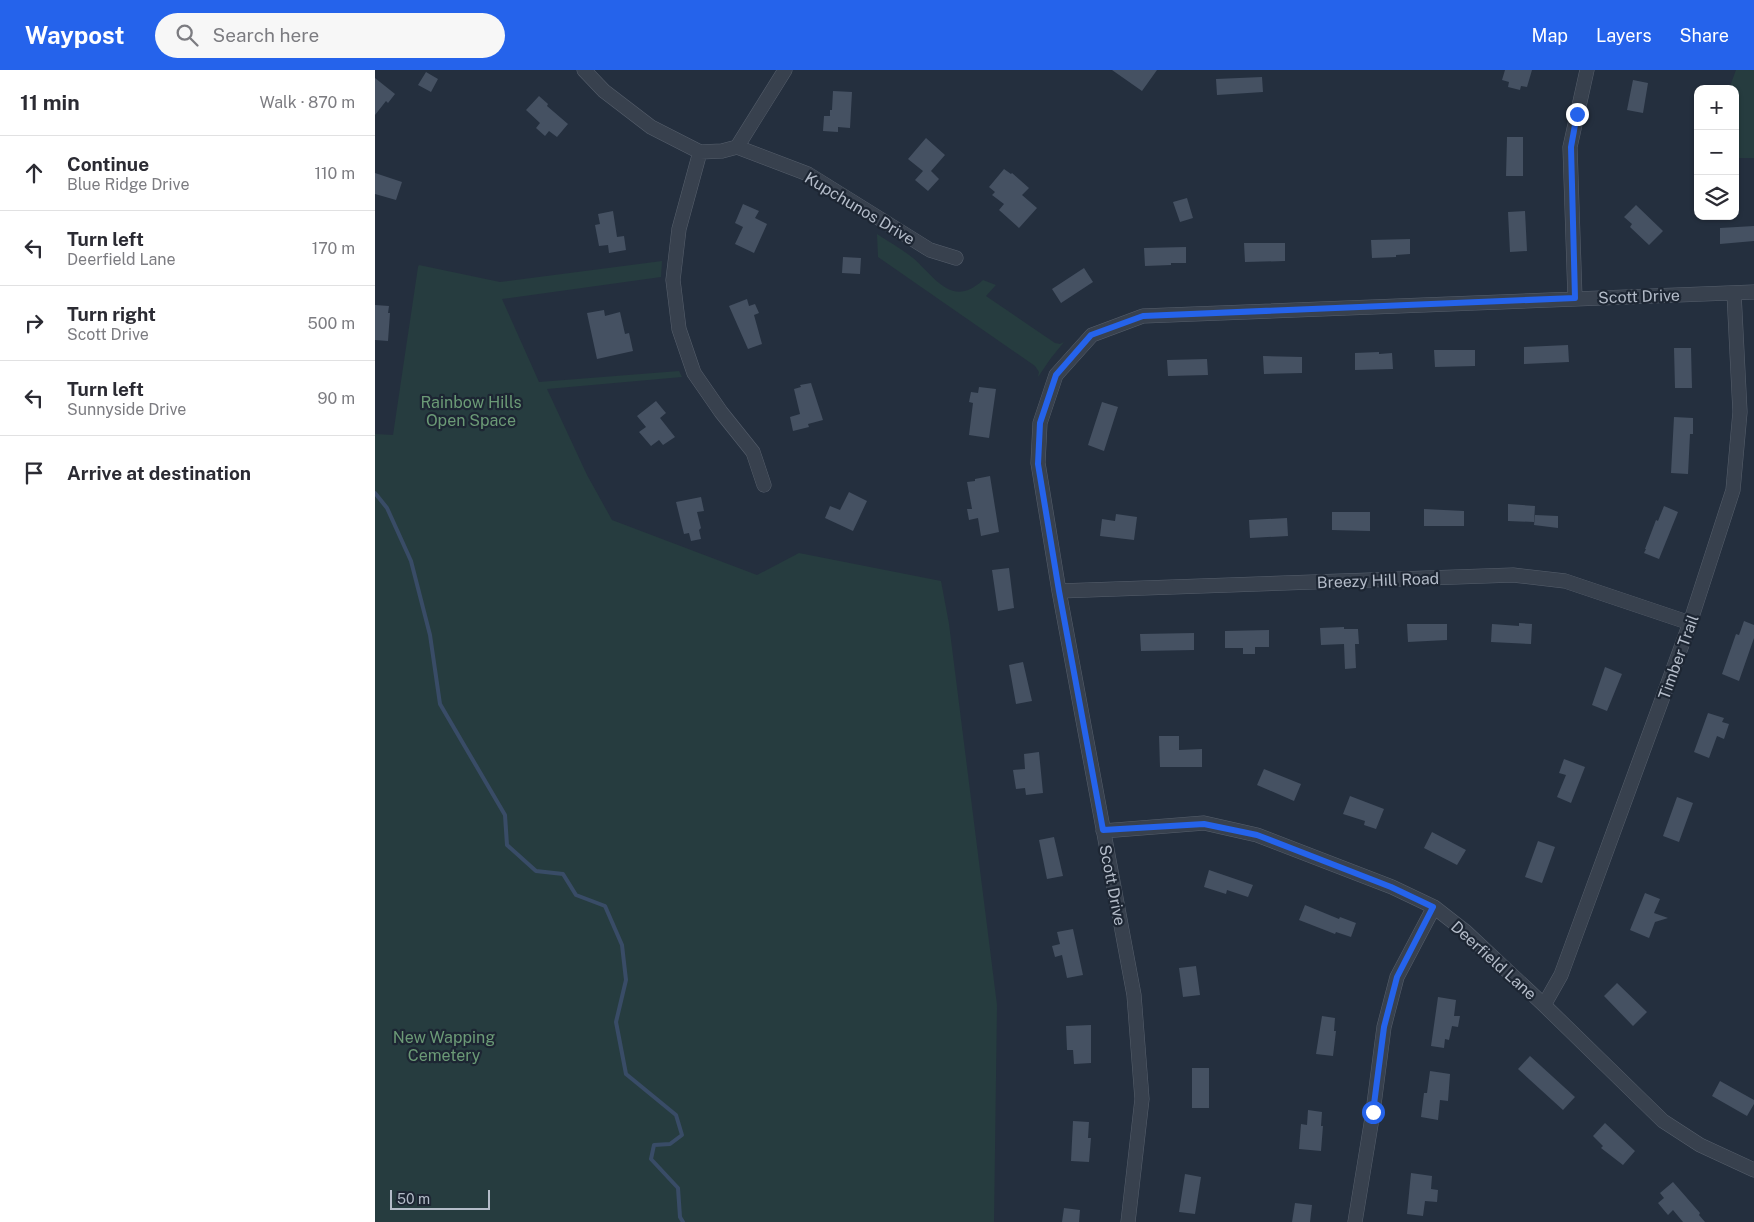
<!DOCTYPE html>
<html lang="en">
<head>
<meta charset="utf-8">
<style>
	body { margin:0; font-family:"Public Sans",sans-serif; background:#f7f7f7; color:#2b2b33 }
	.controls { position:absolute; right:15px; top:15px; display:grid; overflow:hidden; border-radius:10px; box-shadow:0 1px 4px #0004 }
	.controls button { width:45px; height:45px; display:grid; place-items:center; padding:0; border:0; border-bottom:1px solid #e1e1e2; background:#fff; color:#2b2b33; font:25px sans-serif }
	.scale { position:absolute; left:15px; bottom:12px; width:100px; box-sizing:border-box; padding-left:5px; border:2px solid #b4bcc9; border-top:0; font-size:14px; line-height:18px; white-space:nowrap; color:#b4bcc9; -webkit-text-stroke:4px #1d2633; paint-order:stroke }
	.stop { position:absolute; width:15px; height:15px; margin:-11px; border:4px solid #2563eb; border-radius:50%; background:#fff }
	.stop.end { background:#2563eb; border-color:#fff; box-shadow:0 1px 5px #0008 }
	.list { margin:0; padding:0; list-style:none }
	h2 { display:flex; justify-content:space-between; align-items:center; height:65px; margin:0; padding:0 20px; font-size:21px }
	h2 small { font-size:16px; font-weight:400; color:#7c7c81 }
	.list li { display:grid; grid-template-columns:32px 1fr auto; gap:15px; align-items:center; box-sizing:border-box; height:75px; padding:0 20px; border-top:1px solid #e1e1e2 }
	.list b { display:block; font-size:19px; white-space:nowrap }
	.list p { margin:0; font-size:16px; white-space:nowrap; color:#7c7c81 }
	.list em { font-size:16px; font-style:normal; color:#7c7c81 }
	.icon { flex:none; width:28px; height:28px; fill:none; stroke:currentColor; stroke-width:2; stroke-linecap:round; stroke-linejoin:round }
	.map { position:relative; flex:none; width:1379px; height:1152px; overflow:hidden }
	header { display:flex; align-items:center; gap:30px; box-sizing:border-box; height:70px; padding:0 25px; background:#2563eb; color:#fff }
	header strong { font-size:24px }
	nav { display:flex; gap:28px; margin-inline-start:auto; font-size:18px }
	.search { width:350px; height:45px; background:#f7f7f7; display:flex; align-items:center; gap:12px; box-sizing:border-box; padding:0 18px; border-radius:28px; color:#7c7c81; font-size:19px }
	main { display:flex }
	aside { flex:1; background:#fff }
	.map>svg:first-child { display:block }
	.green { fill:#263c3f }
	.lines { fill:none; stroke-linecap:round; stroke-linejoin:round }
	.stream { stroke:#394c67; stroke-width:4 }
	.building { fill:#455162 }
	.minor-casing { stroke:#565f6c; stroke-width:15 }
	.minor { stroke:#38414e; stroke-width:14 }
	.route { stroke:#2563eb; stroke-width:6 }
	.labels { text-anchor:middle; stroke-width:4.5; stroke-linejoin:round; paint-order:stroke }
	.street-label { font-size:16px; fill:#b4bcc9; stroke:#1d2633 }
	.park-label { font-size:16px; fill:#6b9a76; stroke:#1d2633 }
</style>
</head>
<body>
<header>
<strong>Waypost</strong>
<div class="search"><svg class="icon" aria-label="search" viewBox="0 0 24 24"><circle cx="10" cy="10" r="6"/><path d="M15 15l6 6"/></svg>Search here</div>
<nav><a>Map</a><a>Layers</a><a>Share</a></nav>
</header>
<main>
<aside>
<h2>11 min<small>Walk · 870 m</small></h2>
<ul class="list">
<li><svg class="icon" aria-label="ahead" viewBox="0 0 24 24"><path d="M12 20V5M6 11l6-6 6 6"/></svg><div><b>Continue</b><p>Blue Ridge Drive</p></div><em>110 m</em></li>
<li><svg class="icon" aria-label="left" viewBox="0 0 24 24"><path d="M17 20v-9H6M10 6l-5 5 5 5"/></svg><div><b>Turn left</b><p>Deerfield Lane</p></div><em>170 m</em></li>
<li><svg class="icon" aria-label="right" viewBox="0 0 24 24"><path d="M7 20v-9h11M14 6l5 5-5 5"/></svg><div><b>Turn right</b><p>Scott Drive</p></div><em>500 m</em></li>
<li><svg class="icon" aria-label="left" viewBox="0 0 24 24"><path d="M17 20v-9H6M10 6l-5 5 5 5"/></svg><div><b>Turn left</b><p>Sunnyside Drive</p></div><em>90 m</em></li>
<li><svg class="icon" aria-label="arrive" viewBox="0 0 24 24"><path d="M6 21V4h12l-3 4 3 4H6"/></svg><div><b>Arrive at destination</b></div></li>
</ul>
</aside>
<div class="map">
<svg width="1379" height="1152" viewBox="0 0 1379 1152">
	<rect width="100%" height="100%" fill="#242f3e"/>
	<path class="green" d="M 1361,0 L 1379,0 L 1379,88 L 1360,88 L 1360,19 L 1354,19 Z
		M 502,164 C 514,172 527,179 538,188 C 560,207 577,239 608,210 L 621,215 L 611,226 L 680,273 L 685,274 L 689,272 L 676,288 L 663,307 L 664,302 L 660,296 L 503,187 Z
		M 287,191 L 286,207 L 127,229 L 164,312 L 304,301 L 307,307 L 172,319 L 212,405 L 237,450 L 382,505 L 424,483 L 566,511 L 574,554 L 622,935 L 619,1152 L 0,1152 L 0,364 L 18,365 L 43,197 L 44,195 L 125,212 Z"/>
	<g class="lines">
		<path class="stream" d="M 0,423 L 12,438 L 36,491 L 55,565 L 65,634 L 130,745 L 132,775 L 161,801 L 188,804 L 201,825 L 230,836 L 247,875 L 251,910 L 241,952 L 251,1004 L 301,1045 L 307,1065 L 295,1074 L 279,1075 L 276,1089 L 303,1118 L 305,1147 L 308,1152"/>
	</g>
	<path class="building" d="M 737,0 L 782,0 L 767,21 Z
		M 1130,0 L 1157,0 L 1152,17 L 1146,16 L 1145,20 L 1133,17 L 1134,12 L 1127,10 Z
		M 51,2 L 63,9 L 56,22 L 43,15 Z
		M 887,7 L 888,22 L 842,25 L 841,9 Z
		M 0,8 L 20,24 L 13,33 L 11,31 L 0,45 Z
		M 1258,10 L 1273,13 L 1268,43 L 1252,40 Z
		M 458,21 L 477,22 L 475,58 L 463,57 L 463,62 L 448,61 L 449,46 L 455,46 L 455,40 L 457,40 Z
		M 164,26 L 173,34 L 172,36 L 193,54 L 182,67 L 174,61 L 170,66 L 161,58 L 165,53 L 151,40 Z
		M 1132,67 L 1148,67 L 1148,106 L 1131,106 Z
		M 551,68 L 570,85 L 556,101 L 564,109 L 553,121 L 540,110 L 548,101 L 533,89 Z
		M 629,99 L 636,104 L 637,103 L 654,118 L 647,125 L 662,138 L 644,158 L 624,140 L 629,134 L 617,125 L 620,122 L 614,117 Z
		M 0,103 L 27,112 L 21,130 L 0,124 Z
		M 812,128 L 818,148 L 805,152 L 798,132 Z
		M 368,134 L 384,141 L 380,148 L 392,154 L 379,183 L 360,174 L 368,157 L 360,153 Z
		M 1261,135 L 1288,161 L 1274,175 L 1255,157 L 1257,154 L 1249,147 Z
		M 238,141 L 242,167 L 249,166 L 251,180 L 234,183 L 233,175 L 224,176 L 220,155 L 225,154 L 223,144 Z
		M 1150,141 L 1152,181 L 1135,182 L 1133,142 Z
		M 1379,156 L 1379,171 L 1345,174 L 1345,158 Z
		M 1035,169 L 1035,184 L 1021,185 L 1021,187 L 997,188 L 996,170 Z
		M 869,173 L 910,173 L 910,191 L 870,192 Z
		M 811,177 L 811,193 L 796,193 L 796,195 L 770,196 L 769,178 Z
		M 468,187 L 486,188 L 485,204 L 467,203 Z
		M 709,198 L 718,212 L 686,233 L 677,219 Z
		M 372,229 L 374,236 L 380,234 L 384,243 L 379,245 L 387,274 L 373,279 L 354,236 Z
		M 0,235 L 14,236 L 13,243 L 15,243 L 13,271 L 0,270 Z
		M 229,240 L 230,246 L 245,242 L 250,264 L 254,263 L 258,281 L 222,289 L 212,243 Z
		M 1193,275 L 1194,292 L 1149,294 L 1149,277 Z
		M 1299,278 L 1316,278 L 1317,318 L 1300,318 Z
		M 1059,280 L 1100,280 L 1100,296 L 1060,297 Z
		M 1004,282 L 1004,284 L 1017,283 L 1018,299 L 980,300 L 980,283 Z
		M 888,286 L 927,287 L 927,303 L 889,304 Z
		M 832,289 L 833,305 L 793,306 L 792,290 Z
		M 436,313 L 448,350 L 433,354 L 434,357 L 418,361 L 415,347 L 425,344 L 419,319 L 426,317 L 425,315 Z
		M 604,317 L 621,319 L 614,368 L 594,365 L 598,333 L 594,332 L 596,322 L 603,323 Z
		M 281,331 L 291,343 L 285,348 L 300,367 L 288,375 L 284,370 L 276,376 L 264,362 L 271,357 L 262,346 Z
		M 727,332 L 743,337 L 729,381 L 713,375 Z
		M 1299,347 L 1318,348 L 1318,364 L 1315,364 L 1313,404 L 1296,403 Z
		M 615,406 L 624,462 L 606,466 L 603,448 L 594,450 L 592,439 L 597,439 L 592,412 L 600,411 L 600,409 Z
		M 474,422 L 492,431 L 478,461 L 450,448 L 455,436 L 465,440 Z
		M 326,427 L 329,441 L 322,442 L 326,458 L 324,460 L 326,469 L 316,471 L 314,463 L 309,464 L 301,432 Z
		M 1133,434 L 1160,436 L 1159,452 L 1133,451 Z
		M 1289,436 L 1303,442 L 1284,489 L 1269,483 L 1271,479 L 1270,479 L 1281,450 L 1283,451 Z
		M 1049,439 L 1089,441 L 1089,456 L 1049,456 Z
		M 957,442 L 995,442 L 995,461 L 957,460 Z
		M 741,444 L 762,447 L 759,470 L 725,466 L 727,449 L 740,451 Z
		M 1160,445 L 1183,446 L 1183,458 L 1159,455 Z
		M 912,448 L 913,466 L 875,468 L 874,450 Z
		M 634,498 L 639,538 L 623,541 L 617,500 Z
		M 1369,551 L 1379,555 L 1379,568 L 1364,611 L 1347,604 L 1361,564 L 1364,565 Z
		M 1144,553 L 1157,554 L 1156,574 L 1116,572 L 1117,554 L 1144,556 Z
		M 1032,554 L 1072,554 L 1072,570 L 1033,572 Z
		M 969,557 L 969,559 L 983,559 L 984,574 L 980,574 L 981,598 L 970,599 L 969,574 L 946,575 L 945,558 Z
		M 894,560 L 894,577 L 880,577 L 880,584 L 868,584 L 868,578 L 850,578 L 850,561 Z
		M 819,563 L 819,580 L 766,581 L 765,564 Z
		M 648,592 L 657,631 L 641,634 L 634,595 Z
		M 1230,597 L 1247,604 L 1232,641 L 1217,635 Z
		M 1333,643 L 1349,648 L 1347,652 L 1354,654 L 1349,669 L 1342,666 L 1334,688 L 1319,682 Z
		M 784,666 L 804,666 L 804,680 L 827,679 L 827,697 L 785,697 Z
		M 664,682 L 668,723 L 651,725 L 650,718 L 641,719 L 638,700 L 650,699 L 649,684 Z
		M 1189,689 L 1210,697 L 1196,733 L 1182,727 L 1191,705 L 1184,703 Z
		M 889,699 L 926,714 L 919,731 L 882,715 Z
		M 975,726 L 1009,739 L 1001,759 L 989,755 L 990,751 L 968,744 Z
		M 1302,727 L 1318,733 L 1304,772 L 1288,766 Z
		M 1057,762 L 1091,780 L 1082,795 L 1049,778 Z
		M 679,767 L 688,806 L 672,809 L 664,770 Z
		M 1163,771 L 1180,777 L 1167,813 L 1150,807 Z
		M 834,800 L 878,815 L 873,827 L 852,820 L 851,824 L 829,817 Z
		M 1270,823 L 1285,829 L 1279,843 L 1293,848 L 1280,852 L 1274,868 L 1255,860 Z
		M 930,835 L 964,849 L 965,847 L 981,853 L 976,867 L 961,862 L 960,864 L 924,850 Z
		M 698,859 L 708,905 L 692,908 L 687,885 L 680,887 L 677,876 L 685,874 L 682,862 Z
		M 821,896 L 825,925 L 808,927 L 804,898 Z
		M 1242,913 L 1272,942 L 1258,956 L 1229,926 Z
		M 1063,927 L 1081,930 L 1079,946 L 1085,946 L 1083,957 L 1077,956 L 1074,970 L 1070,969 L 1069,978 L 1056,976 Z
		M 947,946 L 960,948 L 959,961 L 961,961 L 958,986 L 941,984 Z
		M 716,955 L 716,993 L 699,994 L 698,980 L 692,980 L 691,956 Z
		M 1155,986 L 1200,1027 L 1188,1040 L 1143,999 Z
		M 817,998 L 834,998 L 834,1038 L 817,1038 Z
		M 1055,1001 L 1075,1004 L 1073,1031 L 1065,1030 L 1063,1050 L 1046,1047 L 1049,1023 L 1052,1023 Z
		M 1345,1011 L 1379,1030 L 1379,1034 L 1372,1046 L 1337,1026 Z
		M 933,1040 L 947,1042 L 946,1056 L 948,1056 L 946,1081 L 924,1079 L 926,1054 L 932,1055 Z
		M 698,1051 L 714,1052 L 713,1068 L 716,1068 L 714,1092 L 696,1091 Z
		M 1230,1053 L 1260,1081 L 1248,1095 L 1226,1078 L 1228,1076 L 1218,1066 Z
		M 1036,1103 L 1057,1106 L 1056,1119 L 1063,1120 L 1062,1132 L 1050,1131 L 1048,1146 L 1032,1144 Z
		M 810,1104 L 826,1107 L 820,1144 L 804,1142 Z
		M 1298,1112 L 1325,1143 L 1324,1145 L 1330,1152 L 1308,1152 L 1298,1140 L 1293,1145 L 1283,1133 L 1289,1128 L 1285,1123 Z
		M 920,1133 L 937,1135 L 935,1152 L 917,1152 Z
		M 689,1138 L 705,1140 L 704,1152 L 687,1152 Z"/>
	<g class="lines">
		<defs>
			<path id="minor" d="M 209,0 L 229,21 L 276,57 L 325,82 L 347,81 L 362,77 L 433,104 L 555,180 L 581,188
				M 362,77 L 410,0
				M 325,82 L 304,159 L 298,210 L 304,259 L 319,303 L 346,342 L 378,382 L 389,415
				M 1200,228 L 1195,77 L 1212,0
				M 684,521 L 1138,505 L 1190,511 L 1315,553
				M 728,761 L 829,753 L 882,765 L 1017,817 L 1059,837 L 1091,862 L 1169,935 L 1288,1051 L 1325,1075 L 1379,1100
				M 1169,935 L 1186,905 L 1315,553 L 1358,420 L 1365,342 L 1359,223
				M 753,1152 L 767,1029 L 759,925 L 684,521 L 663,393 L 665,353 L 681,305 L 717,265 L 768,246 L 1379,222
				M 980,1152 L 998,1042 L 1009,957 L 1022,907 L 1059,837"/>
		</defs>
		<use href="#minor" class="minor-casing"/>
		<use href="#minor" class="minor"/>
	</g>
	<g class="lines">
		<path class="route" d="M 998,1042 L 1009,957 L 1022,907 L 1058,837 L 1016,817 L 882,765 L 829,754 L 728,760 L 684,521 L 663,394 L 665,353 L 681,305 L 716,265 L 768,246 L 1200,228 L 1196,77 L 1202,44"/>
	</g>
	<g class="labels">
		<g class="street-label">
			<text transform="translate(485 138) rotate(31)" y="6">Kupchunos Drive</text>
			<text transform="translate(1264 226) rotate(-2)" y="6">Scott Drive</text>
			<text transform="translate(1003 510) rotate(-2)" y="6">Breezy Hill Road</text>
			<text transform="translate(1303 587) rotate(-70)" y="6">Timber Trail</text>
			<text transform="translate(738 815) rotate(79)" y="6">Scott Drive</text>
			<text transform="translate(1119 890) rotate(42)" y="6">Deerfield Lane</text>
		</g>
		<g class="park-label">
			<text x="96" y="338">Rainbow Hills<tspan x="96" dy="18">Open Space</tspan></text>
			<text x="69" y="973">New Wapping<tspan x="69" dy="18">Cemetery</tspan></text>
		</g>
	</g>
</svg>
<div class="controls">
<button>+</button>
<button>−</button>
<button><svg class="icon" aria-label="layers" viewBox="0 0 24 24"><path d="M12 4l9 5-9 5-9-5zM3 14l9 5 9-5"/></svg></button>
</div>
<div class="scale">50 m</div>
<div class="stop" style="left:998px;top:1042px"></div>
<div class="stop end" style="left:1202px;top:44px"></div>
</div>
</main>
</body>
</html>
